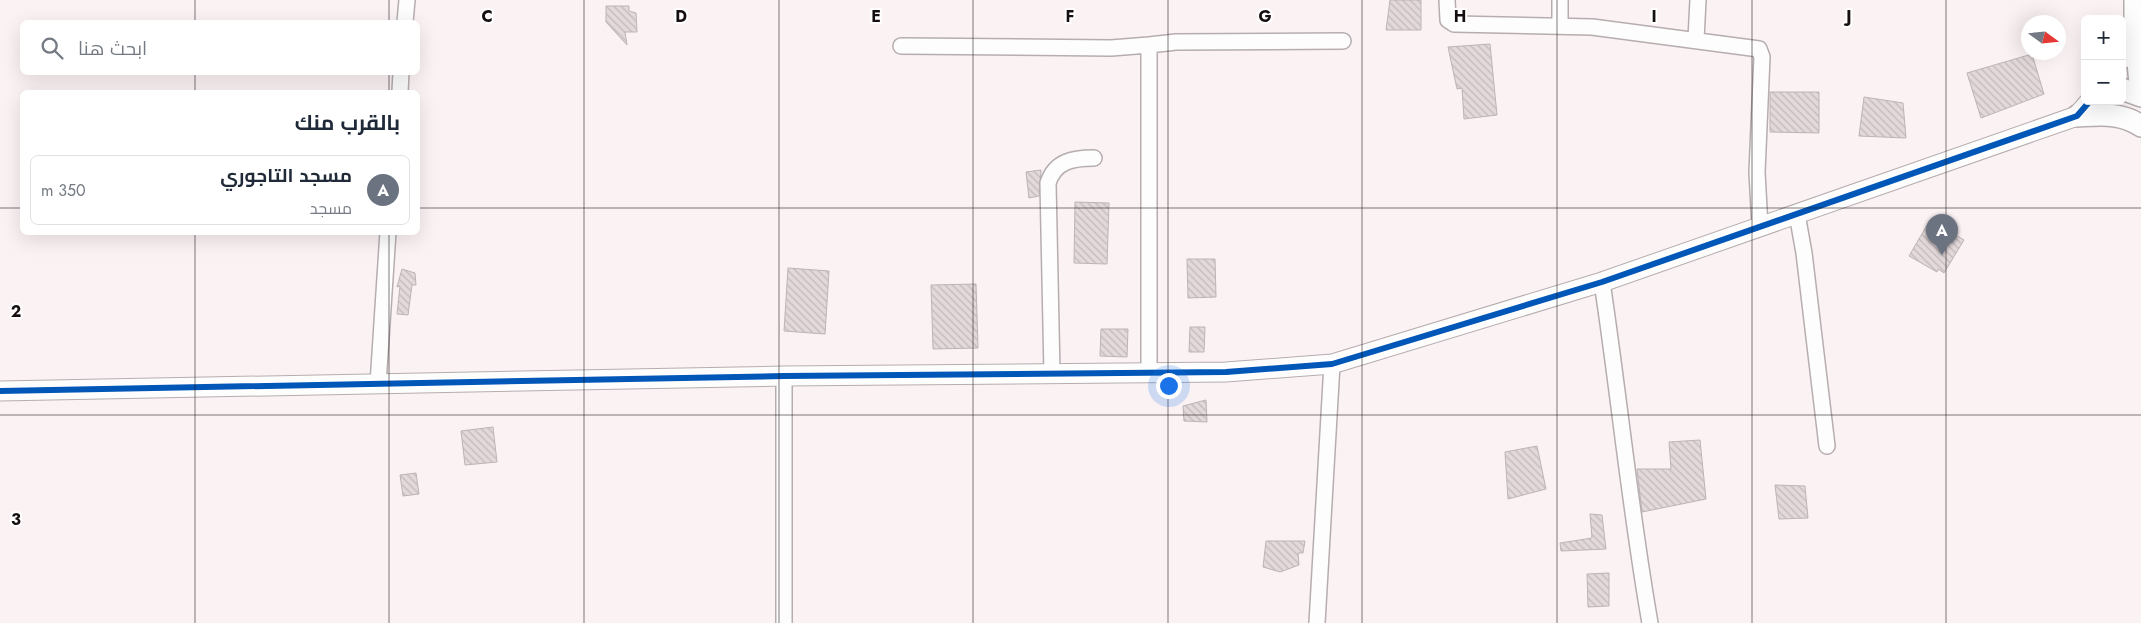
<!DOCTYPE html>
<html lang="ar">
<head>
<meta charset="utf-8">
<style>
	body { margin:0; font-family:Jost,Cairo,sans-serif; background:#f6f6f7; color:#1f2937; direction:rtl }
	.controls { position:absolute; right:15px; top:15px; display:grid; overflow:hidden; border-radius:8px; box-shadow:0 5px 20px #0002 }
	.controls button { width:45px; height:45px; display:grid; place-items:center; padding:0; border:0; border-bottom:1px solid #e0e1e3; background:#fff; color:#1f2937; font:25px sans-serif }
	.compass { position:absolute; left:2021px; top:15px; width:45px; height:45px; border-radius:50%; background:#fff; box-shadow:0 5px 20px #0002; rotate:105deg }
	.you { position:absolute; left:1168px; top:385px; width:18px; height:18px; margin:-12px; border:4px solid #fff; border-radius:50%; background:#1a73e8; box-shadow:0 0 0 8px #1a73e833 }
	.badge { display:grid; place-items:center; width:32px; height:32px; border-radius:50%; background:#111827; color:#fff; font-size:16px; font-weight:700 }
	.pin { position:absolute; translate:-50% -41px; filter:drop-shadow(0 1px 2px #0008) }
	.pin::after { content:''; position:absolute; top:26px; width:18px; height:15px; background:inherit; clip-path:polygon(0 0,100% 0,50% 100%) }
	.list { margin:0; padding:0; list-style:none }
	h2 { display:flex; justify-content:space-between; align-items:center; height:65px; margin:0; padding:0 20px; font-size:21px }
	h2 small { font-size:16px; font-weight:400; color:#747a83 }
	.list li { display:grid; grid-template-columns:32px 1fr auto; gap:15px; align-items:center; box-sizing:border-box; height:70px; margin:0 10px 10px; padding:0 10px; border:1px solid #e0e1e3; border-radius:8px }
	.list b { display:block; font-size:19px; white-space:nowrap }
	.list p { margin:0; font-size:16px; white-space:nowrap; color:#747a83 }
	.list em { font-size:16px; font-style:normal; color:#747a83 }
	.icon { flex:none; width:28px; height:28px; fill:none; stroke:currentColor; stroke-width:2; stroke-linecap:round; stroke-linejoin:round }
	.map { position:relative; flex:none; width:2141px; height:623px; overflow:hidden; direction:ltr }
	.search { position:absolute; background:#fff; box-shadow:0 5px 20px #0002; left:20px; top:20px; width:400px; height:55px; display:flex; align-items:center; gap:12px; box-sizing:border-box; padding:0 18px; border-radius:8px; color:#747a83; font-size:19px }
	.panel { position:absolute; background:#fff; box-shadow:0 5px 20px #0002; left:20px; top:90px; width:400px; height:145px; border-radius:8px; direction:rtl }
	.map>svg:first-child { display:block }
	.building { fill:url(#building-back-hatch); stroke:#bcb4b6 }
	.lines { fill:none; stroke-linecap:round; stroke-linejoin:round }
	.minor-casing { stroke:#b6adaf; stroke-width:18 }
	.tertiary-casing { stroke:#b6adaf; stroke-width:21 }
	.secondary-casing { stroke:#b6adaf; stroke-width:24 }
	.minor { stroke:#fefdfd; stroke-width:15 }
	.tertiary { stroke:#fefdfd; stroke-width:19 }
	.secondary { stroke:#fefdfd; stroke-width:21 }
	.cycleway-casing { stroke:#fff; stroke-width:9 }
	.cycleway { stroke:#0057b8; stroke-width:6 }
	.grid { fill:none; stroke:#170e10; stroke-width:1; stroke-opacity:0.55 }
	.grid-label { font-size:16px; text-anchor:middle; font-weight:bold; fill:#170e10; stroke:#fff; stroke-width:4; stroke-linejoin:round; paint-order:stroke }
</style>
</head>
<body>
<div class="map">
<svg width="2141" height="623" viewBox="0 0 2141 623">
	<defs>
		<pattern id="building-back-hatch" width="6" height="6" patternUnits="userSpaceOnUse" patternTransform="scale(1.25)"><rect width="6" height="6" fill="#e3d9db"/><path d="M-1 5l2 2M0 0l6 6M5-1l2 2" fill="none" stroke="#c2b9bb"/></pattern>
	</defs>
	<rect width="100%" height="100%" fill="#fbf2f4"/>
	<path class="building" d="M 1390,0 L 1421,0 L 1421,30 L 1386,30 Z
		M 606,6 L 629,6 L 629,11 L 636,13 L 637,32 L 625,32 L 627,45 L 606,22 Z
		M 1490,44 L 1497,115 L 1464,119 L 1462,88 L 1457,89 L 1448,47 Z
		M 2032,54 L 2044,94 L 1981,118 L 1967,73 Z
		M 1770,92 L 1819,92 L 1819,133 L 1770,132 Z
		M 1864,97 L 1903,103 L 1906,138 L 1859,136 Z
		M 1041,170 L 1039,196 L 1029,198 L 1026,172 Z
		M 1075,202 L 1109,203 L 1107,264 L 1074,263 Z
		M 1930,220 L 1964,240 L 1944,273 L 1938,269 L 1937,272 L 1909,256 Z
		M 1187,259 L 1215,259 L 1216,297 L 1188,298 Z
		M 788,268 L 829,271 L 825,334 L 784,331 Z
		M 402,269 L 415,273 L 416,285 L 412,285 L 408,315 L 397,314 L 400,286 L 397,287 Z
		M 976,284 L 978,348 L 933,349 L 931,285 Z
		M 1190,327 L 1205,327 L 1204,352 L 1189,352 Z
		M 1101,329 L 1128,329 L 1127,357 L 1100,356 Z
		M 1206,400 L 1207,422 L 1184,421 L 1183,406 Z
		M 493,427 L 497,462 L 465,465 L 461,431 Z
		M 1700,440 L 1706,499 L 1642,512 L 1637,469 L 1671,469 L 1669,442 Z
		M 1537,446 L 1546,489 L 1508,499 L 1505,452 Z
		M 416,473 L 419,494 L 403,496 L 400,475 Z
		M 1775,485 L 1805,486 L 1808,518 L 1779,519 Z
		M 1590,514 L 1602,515 L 1606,549 L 1561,551 L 1560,543 L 1592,538 Z
		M 1266,541 L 1305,541 L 1303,553 L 1298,553 L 1299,565 L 1280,572 L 1263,567 Z
		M 1609,573 L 1609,606 L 1588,607 L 1587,574 Z"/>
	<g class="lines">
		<defs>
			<path id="minor" d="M 1447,0 L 1448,20 L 1454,24 L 1592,27 L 1759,49 L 1762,57 L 1757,172 L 1760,227
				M 405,22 L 407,0
				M 1560,26 L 1560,0
				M 1696,39 L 1698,0
				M 901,46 L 1111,48 L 1149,45
				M 400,92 L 401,72
				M 1797,214 L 1804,253 L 1827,446
				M 1602,282 C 1619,395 1630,510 1650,623
				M 1149,373 L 1149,45 L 1176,42 L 1343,41
				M 1052,374 L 1048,183 C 1055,161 1073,158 1094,158
				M 378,384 L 388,232
				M 784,623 L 784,376
				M 1317,623 L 1332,364"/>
			<path id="tertiary" d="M 2122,59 L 2135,31
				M 0,391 L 784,376 L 1226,372 L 1332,364 L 1602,282 L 2077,116 L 2090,101"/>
			<path id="secondary" d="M 2135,0 L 2135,31 L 2141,94
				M 2122,89 L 2141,96
				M 2077,116 C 2100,115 2121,112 2141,126"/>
		</defs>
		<use href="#minor" class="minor-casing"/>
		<use href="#tertiary" class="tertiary-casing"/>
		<use href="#secondary" class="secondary-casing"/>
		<use href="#minor" class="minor"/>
		<use href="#tertiary" class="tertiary"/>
		<use href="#secondary" class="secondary"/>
		<defs>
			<path id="cycleway" d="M 0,391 L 784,376 L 1226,372 L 1332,364 L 1602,282 L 2077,116 L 2090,101"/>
		</defs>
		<use href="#cycleway" class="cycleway-casing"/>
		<use href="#cycleway" class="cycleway"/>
	</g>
	<path class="grid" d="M 195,0 L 195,22M 389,0 L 389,22M 584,0 L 584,623M 779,0 L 779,623M 973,0 L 973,623M 1168,0 L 1168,623M 1362,0 L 1362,623M 1557,0 L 1557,623M 1752,0 L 1752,623M 1946,0 L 1946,623M 195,72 L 195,92M 389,72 L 389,92M 0,208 L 22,208M 418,208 L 2141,208M 195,232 L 195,623M 389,232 L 389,623M 0,415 L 2141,415"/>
	<g class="grid-label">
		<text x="487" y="22">C</text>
		<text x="681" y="22">D</text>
		<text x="876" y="22">E</text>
		<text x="1070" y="22">F</text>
		<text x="1265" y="22">G</text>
		<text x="1460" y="22">H</text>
		<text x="1654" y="22">I</text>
		<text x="1849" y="22">J</text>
		<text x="16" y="317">2</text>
		<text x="16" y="525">3</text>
	</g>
</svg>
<div class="controls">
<button>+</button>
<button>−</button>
</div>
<svg class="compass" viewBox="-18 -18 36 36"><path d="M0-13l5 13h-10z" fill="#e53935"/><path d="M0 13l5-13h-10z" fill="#747a83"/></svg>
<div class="you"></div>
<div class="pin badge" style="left:1942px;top:255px;background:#6b7280">A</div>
<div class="search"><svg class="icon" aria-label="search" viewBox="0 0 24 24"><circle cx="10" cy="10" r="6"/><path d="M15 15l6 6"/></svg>ابحث هنا</div>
<section class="panel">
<h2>بالقرب منك<small></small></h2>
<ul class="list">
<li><span class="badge" style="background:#6b7280">A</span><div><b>مسجد التاجوري</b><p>مسجد</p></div><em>350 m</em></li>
</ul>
</section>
</div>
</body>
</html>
